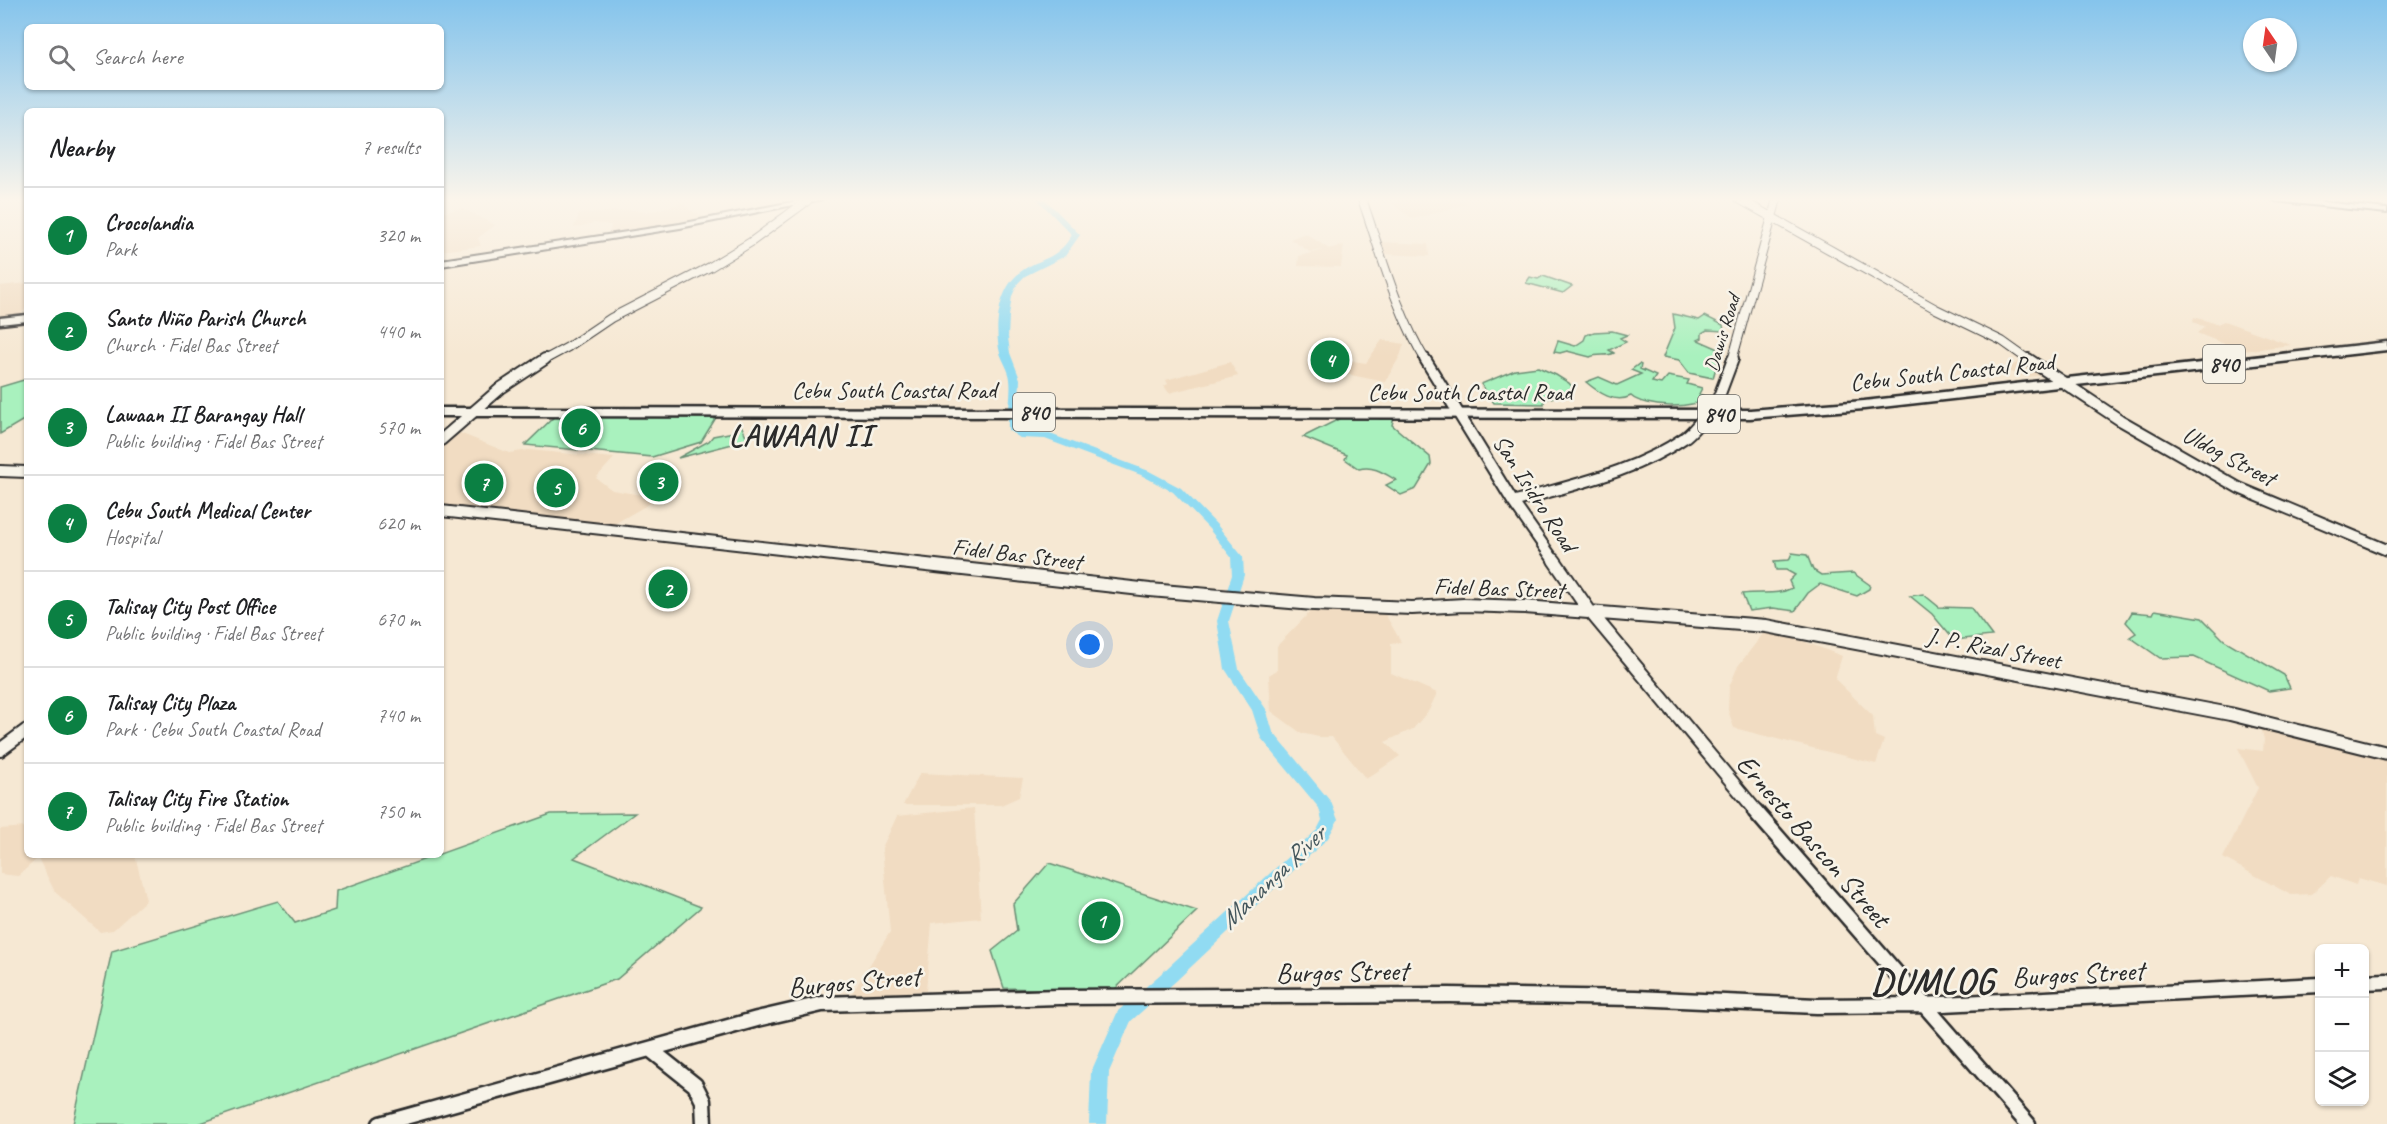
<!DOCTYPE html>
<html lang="en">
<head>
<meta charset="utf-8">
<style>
	body { margin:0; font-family:Caveat,sans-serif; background:#f2f2f2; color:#202124 }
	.controls { position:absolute; right:18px; bottom:18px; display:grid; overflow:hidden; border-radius:9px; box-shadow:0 2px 4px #0004 }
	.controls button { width:54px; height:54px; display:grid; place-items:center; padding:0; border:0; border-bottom:2px solid #e0e0e0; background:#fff; color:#202124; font:30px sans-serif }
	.compass { position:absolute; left:2243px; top:18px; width:54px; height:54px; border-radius:50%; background:#fff; box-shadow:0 2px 4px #0004; rotate:347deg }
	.you { position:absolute; left:1090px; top:645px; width:21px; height:21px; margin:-15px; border:4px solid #fff; border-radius:50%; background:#1a73e8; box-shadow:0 0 0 9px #1a73e833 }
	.badge { display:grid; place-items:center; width:39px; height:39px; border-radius:50%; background:#0b8043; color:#fff; font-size:20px; font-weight:700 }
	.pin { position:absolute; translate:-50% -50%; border:3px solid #fff; box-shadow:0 2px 6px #0006 }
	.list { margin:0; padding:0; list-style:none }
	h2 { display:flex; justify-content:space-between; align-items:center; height:78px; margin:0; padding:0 24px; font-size:26px }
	h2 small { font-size:20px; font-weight:400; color:#757577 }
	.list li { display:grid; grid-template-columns:39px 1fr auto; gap:18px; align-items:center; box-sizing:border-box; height:96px; padding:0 24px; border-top:2px solid #e0e0e0 }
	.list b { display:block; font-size:22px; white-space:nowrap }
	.list p { margin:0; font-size:20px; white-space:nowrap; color:#757577 }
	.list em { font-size:20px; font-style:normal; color:#757577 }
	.icon { flex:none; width:33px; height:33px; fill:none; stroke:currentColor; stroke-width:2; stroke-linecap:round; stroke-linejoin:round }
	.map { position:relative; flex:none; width:2387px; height:1124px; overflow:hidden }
	.search { position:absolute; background:#fff; box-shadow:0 2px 4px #0004; left:24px; top:24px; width:420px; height:66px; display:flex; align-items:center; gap:15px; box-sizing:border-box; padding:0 21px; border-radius:9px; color:#757577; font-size:22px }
	.panel { position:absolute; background:#fff; box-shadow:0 2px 4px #0004; left:24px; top:108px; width:420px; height:750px; border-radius:9px }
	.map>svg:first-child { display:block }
	.built { fill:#f1dcc2 }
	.green { fill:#a9f1be; stroke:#6a8e74; stroke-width:1.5 }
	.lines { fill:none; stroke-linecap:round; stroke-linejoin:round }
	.river { fill:#91dbf2; fill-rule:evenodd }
	.minor-far3-casing { stroke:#2b2b2b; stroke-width:10 }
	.minor-far2-casing { stroke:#2b2b2b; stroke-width:14 }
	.minor-far1-casing { stroke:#2b2b2b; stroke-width:16 }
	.minor-casing { stroke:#2b2b2b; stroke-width:19 }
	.major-casing { stroke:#2b2b2b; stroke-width:4 }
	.highway-casing { stroke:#2b2b2b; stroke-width:5 }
	.minor-far3 { stroke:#f7f3e8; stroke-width:8 }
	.minor-far2 { stroke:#f7f3e8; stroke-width:10 }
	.minor-far1 { stroke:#f7f3e8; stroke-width:12 }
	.minor { stroke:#f7f3e8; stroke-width:14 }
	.major { fill:#f7f3e8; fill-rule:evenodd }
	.highway { fill:#f7f3e8; fill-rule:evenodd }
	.labels { text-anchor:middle; stroke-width:5; stroke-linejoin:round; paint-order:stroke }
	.far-street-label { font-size:20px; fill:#2b2b2b; stroke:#f7f3e8 }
	.shield { fill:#f7f3e8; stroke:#686764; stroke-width:1.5 }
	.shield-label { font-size:22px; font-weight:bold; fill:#2b2b2b }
	.street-label { font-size:24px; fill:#2b2b2b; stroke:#f7f3e8 }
	.water-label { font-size:26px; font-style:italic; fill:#44575d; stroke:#f7f3e8 }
	.near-street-label { font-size:28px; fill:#2b2b2b; stroke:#f7f3e8 }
	.district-label { font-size:30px; font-weight:bold; letter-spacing:1.5px; fill:#2b2b2b; stroke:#f7f3e8 }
	.near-district-label { font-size:36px; font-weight:bold; letter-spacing:1.5px; fill:#2b2b2b; stroke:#f7f3e8 }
</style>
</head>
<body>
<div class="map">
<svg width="2387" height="1124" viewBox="0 0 2387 1124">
	<rect width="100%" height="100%" fill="#f6e8d3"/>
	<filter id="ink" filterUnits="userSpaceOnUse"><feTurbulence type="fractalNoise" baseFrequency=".0167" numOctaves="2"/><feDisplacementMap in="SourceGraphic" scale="12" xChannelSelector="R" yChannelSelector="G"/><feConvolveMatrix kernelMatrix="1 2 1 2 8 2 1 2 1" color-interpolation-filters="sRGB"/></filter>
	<g filter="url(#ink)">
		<path class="built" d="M 1402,199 L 1457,199 L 1466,204 L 1413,219 L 1391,203 Z
			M 683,203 L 691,211 L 709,219 L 609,237 L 611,225 L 594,223 L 574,228 L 579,214 L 630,210 L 648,212 Z
			M 462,208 L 495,225 L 478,238 L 481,246 L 441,251 L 441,213 Z
			M 1305,233 L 1329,249 L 1310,252 L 1290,239 Z
			M 1379,242 L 1428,244 L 1429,256 L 1383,254 Z
			M 1344,245 L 1341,267 L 1298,266 L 1299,256 Z
			M 27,283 L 27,307 L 19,316 L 0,318 L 0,286 Z
			M 2194,317 L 2217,324 L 2224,321 L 2291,345 L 2242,351 L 2197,333 L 2205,327 L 2193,322 Z
			M 1382,340 L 1404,344 L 1400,356 L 1385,382 L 1307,366 L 1313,355 L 1366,363 Z
			M 2027,358 L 2045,375 L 2027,377 L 2003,370 Z
			M 1230,362 L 1238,376 L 1169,393 L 1164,386 L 1168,384 L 1166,380 Z
			M 455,431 L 509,453 L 529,450 L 614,458 L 596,478 L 612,490 L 659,498 L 609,527 L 441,508 L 441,444 Z
			M 1312,610 L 1384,612 L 1401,642 L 1391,644 L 1391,673 L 1437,693 L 1429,710 L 1413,729 L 1385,742 L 1400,756 L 1366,779 L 1332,737 L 1319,737 L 1301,733 L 1271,711 L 1269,675 L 1277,670 L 1277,646 Z
			M 1766,630 L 1778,636 L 1787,635 L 1842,656 L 1835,679 L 1873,716 L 1875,736 L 1884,740 L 1876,764 L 1734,728 L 1728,710 L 1729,687 L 1738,666 Z
			M 2261,726 L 2387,756 L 2387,886 L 2358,878 L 2356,885 L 2331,876 L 2312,894 L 2291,895 L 2223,858 L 2258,788 L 2238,748 L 2263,751 L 2264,740 Z
			M 920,773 L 1023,778 L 1019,797 L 1001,805 L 903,805 Z
			M 974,808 L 981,918 L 932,923 L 926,991 L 851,995 L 890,932 L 882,848 L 897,816 Z
			M 27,827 L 27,855 L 135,855 L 146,900 L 113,930 L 100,932 L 55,892 L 38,858 L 18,876 L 0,874 L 0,829 Z"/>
		<path class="green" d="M 1543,276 L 1572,286 L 1563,293 L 1526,283 L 1530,277 L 1538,279 Z
			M 1673,314 L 1699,320 L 1705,316 L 1723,325 L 1724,331 L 1707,330 L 1702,333 L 1702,338 L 1698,340 L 1721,350 L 1713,378 L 1689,373 L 1679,360 L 1663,357 L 1675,328 Z
			M 1612,331 L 1627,335 L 1620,338 L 1626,342 L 1609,350 L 1614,353 C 1607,357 1598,353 1590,357 L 1567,351 L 1560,353 L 1554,352 L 1558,341 L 1575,346 L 1584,340 L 1586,335 L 1594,332 Z
			M 1639,364 L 1641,365 L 1640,369 L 1656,376 L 1652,382 L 1661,384 L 1668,376 L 1689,380 L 1687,384 L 1702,388 L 1699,394 L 1707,397 C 1695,410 1644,408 1631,396 C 1615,404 1599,393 1586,382 L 1599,377 L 1617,385 L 1641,374 L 1631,370 Z
			M 1538,367 L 1556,375 L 1569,383 L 1573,388 L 1570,392 L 1544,400 L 1544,404 L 1494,403 L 1481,384 L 1515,370 Z
			M 27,379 L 27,418 L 0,434 L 0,387 Z
			M 555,416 L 717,416 L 701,442 L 652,457 L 525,445 Z
			M 1343,417 L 1394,417 L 1392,425 L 1430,457 L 1431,464 L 1416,489 L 1401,495 L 1386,485 L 1396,480 C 1384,473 1373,465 1359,469 L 1345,459 L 1347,455 L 1303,437 Z
			M 741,425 L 748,440 L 678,458 L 709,441 L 713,436 L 734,432 Z
			M 1792,553 L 1807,555 L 1813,570 L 1821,575 L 1853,573 L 1870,585 L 1869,589 L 1857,596 L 1820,584 L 1808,593 L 1795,611 L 1773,608 L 1749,611 L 1742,594 C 1760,591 1777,596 1792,588 L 1789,581 L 1795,575 L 1786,570 L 1776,570 L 1774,561 L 1789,560 Z
			M 1923,594 L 1939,607 L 1971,608 L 1992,636 L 1954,640 L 1932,614 L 1910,596 Z
			M 2155,610 L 2202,618 L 2224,640 L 2284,675 L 2290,688 L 2269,691 L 2194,657 L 2160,658 L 2130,637 L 2136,633 L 2126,622 L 2132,612 L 2153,614 Z
			M 635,813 L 574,858 L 701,907 L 617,979 L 198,1124 L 73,1124 L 112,951 L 278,901 L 295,923 L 335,910 L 336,891 L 551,814 Z
			M 1049,863 L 1197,911 L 1113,991 L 1004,988 L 992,951 L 1017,931 L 1013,904 Z"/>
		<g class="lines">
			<path class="river" d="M 1037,199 L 1045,199 L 1080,235 L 1065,256 L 1025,276 L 1018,283 L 1012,296 L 1009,316 L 1008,337 L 1010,353 L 1020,379 L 1018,429 L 1026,433 L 1050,434 L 1149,471 L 1181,488 L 1217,525 L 1243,557 L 1244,575 L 1229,621 L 1239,669 L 1266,709 L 1273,732 L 1331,802 L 1338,820 L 1328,838 L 1176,981 L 1131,1021 L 1109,1072 L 1107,1124 L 1089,1124 L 1091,1072 L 1118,1011 L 1164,971 L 1317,830 L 1322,820 L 1319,808 L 1261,738 L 1252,710 L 1225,669 L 1217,621 L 1232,575 L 1231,557 L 1209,529 L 1173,492 L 1141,475 L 1045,439 L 1020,438 L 1008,430 C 1007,413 1012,396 1010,379 C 1009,370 1003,362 1000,353 C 994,330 998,292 1017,275 C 1037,256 1053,265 1072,235 Z"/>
			<defs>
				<path id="minor-far3" d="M 1362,199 C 1381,253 1396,312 1426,361
					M 1739,199 L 1936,309 L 2002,341 L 2030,361
					M 542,361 L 568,347 L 611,318 L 710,267 L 751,242 L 807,201
					M 1732,361 L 1777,199"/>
				<path id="minor-far2" d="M 1425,359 L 1513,502 L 1555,562
					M 2028,359 L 2120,420 L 2239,488 L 2387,550
					M 1715,407 L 1733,359
					M 441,440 L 501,388 L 545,359
					M 0,471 L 27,472
					M 1513,502 C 1570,485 1634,473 1684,438 C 1693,432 1699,422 1707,415
					M 441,511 L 895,562"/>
				<path id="minor-far1" d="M 882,560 L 1150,590 L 1314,604 L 1412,608 L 1464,605 L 1525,607 L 1766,626 L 2230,714 L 2387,753
					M 1554,560 L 1588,609 L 1757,812
					M 0,750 L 27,730"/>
				<path id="minor" d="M 1755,811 L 2028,1124
					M 2364,982 L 2387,981
					M 651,1050 L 695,1085 L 703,1101 L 704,1124
					M 380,1124 L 757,1019 L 822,1004 L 1059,997 L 1449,995 L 1635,998 L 1817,1006 L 1924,1005 L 2320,985"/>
				<path id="major" d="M 807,199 L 823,199 L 680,228 L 441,266 L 441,260 L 680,224 Z
					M 2271,199 L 2296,199 L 2387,209 L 2387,213 L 2275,201 Z"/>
				<path id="highway" d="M 27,315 L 27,321 L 0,324 L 0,318 Z
					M 2387,342 L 2387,350 L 1864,409 L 1750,418 L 441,416 L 441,408 L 1750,410 L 1864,401 Z"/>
			</defs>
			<use href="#minor-far3" class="minor-far3-casing"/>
			<use href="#minor-far2" class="minor-far2-casing"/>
			<use href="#minor-far1" class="minor-far1-casing"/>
			<use href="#minor" class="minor-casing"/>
			<use href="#major" class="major-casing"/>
			<use href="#highway" class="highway-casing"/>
			<use href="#minor-far3" class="minor-far3"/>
			<use href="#minor-far2" class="minor-far2"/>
			<use href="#minor-far1" class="minor-far1"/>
			<use href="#minor" class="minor"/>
			<use href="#major" class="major"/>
			<use href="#highway" class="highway"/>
		</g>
	</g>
	<linearGradient id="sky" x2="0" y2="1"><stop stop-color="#85c4ec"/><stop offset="0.56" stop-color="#fbf5eb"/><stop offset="1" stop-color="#fbf5eb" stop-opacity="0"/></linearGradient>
	<rect width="2387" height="356" fill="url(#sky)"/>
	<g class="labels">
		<g class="far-street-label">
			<text transform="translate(1722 333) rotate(-73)" y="7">Dawis Road</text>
		</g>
		<g class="shield">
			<rect x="2203" y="345" width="42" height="38" rx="4.5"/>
			<rect x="1013" y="393" width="42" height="38" rx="4.5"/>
			<rect x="1698" y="395" width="42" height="38" rx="4.5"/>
		</g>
		<g class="shield-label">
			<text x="2224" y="372">840</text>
			<text x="1034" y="420">840</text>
			<text x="1719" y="422">840</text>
		</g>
		<g class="street-label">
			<text transform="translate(1952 372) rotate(-6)" y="8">Cebu South Coastal Road</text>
			<text x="894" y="398">Cebu South Coastal Road</text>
			<text x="1470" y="400">Cebu South Coastal Road</text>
			<text transform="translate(2229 456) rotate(28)" y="8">Uldog Street</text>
			<text transform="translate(1535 493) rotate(57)" y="8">San Isidro Road</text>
			<text transform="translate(1017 554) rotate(7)" y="8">Fidel Bas Street</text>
			<text transform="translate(1499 588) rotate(2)" y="8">Fidel Bas Street</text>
			<text transform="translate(1994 648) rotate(11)" y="8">J. P. Rizal Street</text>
		</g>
		<g class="water-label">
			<text transform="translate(1272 877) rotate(-44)" y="9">Mananga River</text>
		</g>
		<g class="near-street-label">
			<text transform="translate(1814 840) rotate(49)" y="10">Ernesto Bascon Street</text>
			<text transform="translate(1342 971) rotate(-1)" y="10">Burgos Street</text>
			<text transform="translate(2078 973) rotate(-3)" y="10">Burgos Street</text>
			<text transform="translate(854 981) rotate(-5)" y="10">Burgos Street</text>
		</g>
		<g class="district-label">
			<text x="801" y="446">LAWAAN II</text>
		</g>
		<g class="near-district-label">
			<text x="1933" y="993">DUMLOG</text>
		</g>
	</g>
</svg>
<div class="controls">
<button>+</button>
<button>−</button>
<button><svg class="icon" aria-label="layers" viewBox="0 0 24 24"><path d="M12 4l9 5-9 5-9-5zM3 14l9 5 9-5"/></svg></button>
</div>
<svg class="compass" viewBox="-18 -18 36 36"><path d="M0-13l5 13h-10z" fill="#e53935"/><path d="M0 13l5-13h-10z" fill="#757577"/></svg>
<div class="you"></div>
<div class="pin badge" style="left:1101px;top:921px">1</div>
<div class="pin badge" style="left:668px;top:589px">2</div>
<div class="pin badge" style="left:659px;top:482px">3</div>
<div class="pin badge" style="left:1330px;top:360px">4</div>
<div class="pin badge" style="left:556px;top:488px">5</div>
<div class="pin badge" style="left:581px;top:428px">6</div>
<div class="pin badge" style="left:484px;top:483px">7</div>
<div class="search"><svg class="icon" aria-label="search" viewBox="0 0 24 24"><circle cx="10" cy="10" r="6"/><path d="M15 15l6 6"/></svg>Search here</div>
<section class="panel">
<h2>Nearby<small>7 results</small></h2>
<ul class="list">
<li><span class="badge">1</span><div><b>Crocolandia</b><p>Park</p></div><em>320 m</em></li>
<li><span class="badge">2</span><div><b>Santo Niño Parish Church</b><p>Church · Fidel Bas Street</p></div><em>440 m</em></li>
<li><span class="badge">3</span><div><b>Lawaan II Barangay Hall</b><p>Public building · Fidel Bas Street</p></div><em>570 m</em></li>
<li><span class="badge">4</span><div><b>Cebu South Medical Center</b><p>Hospital</p></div><em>620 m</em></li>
<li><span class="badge">5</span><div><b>Talisay City Post Office</b><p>Public building · Fidel Bas Street</p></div><em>670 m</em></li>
<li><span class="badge">6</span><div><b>Talisay City Plaza</b><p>Park · Cebu South Coastal Road</p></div><em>740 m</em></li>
<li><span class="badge">7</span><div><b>Talisay City Fire Station</b><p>Public building · Fidel Bas Street</p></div><em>750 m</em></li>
</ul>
</section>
</div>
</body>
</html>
